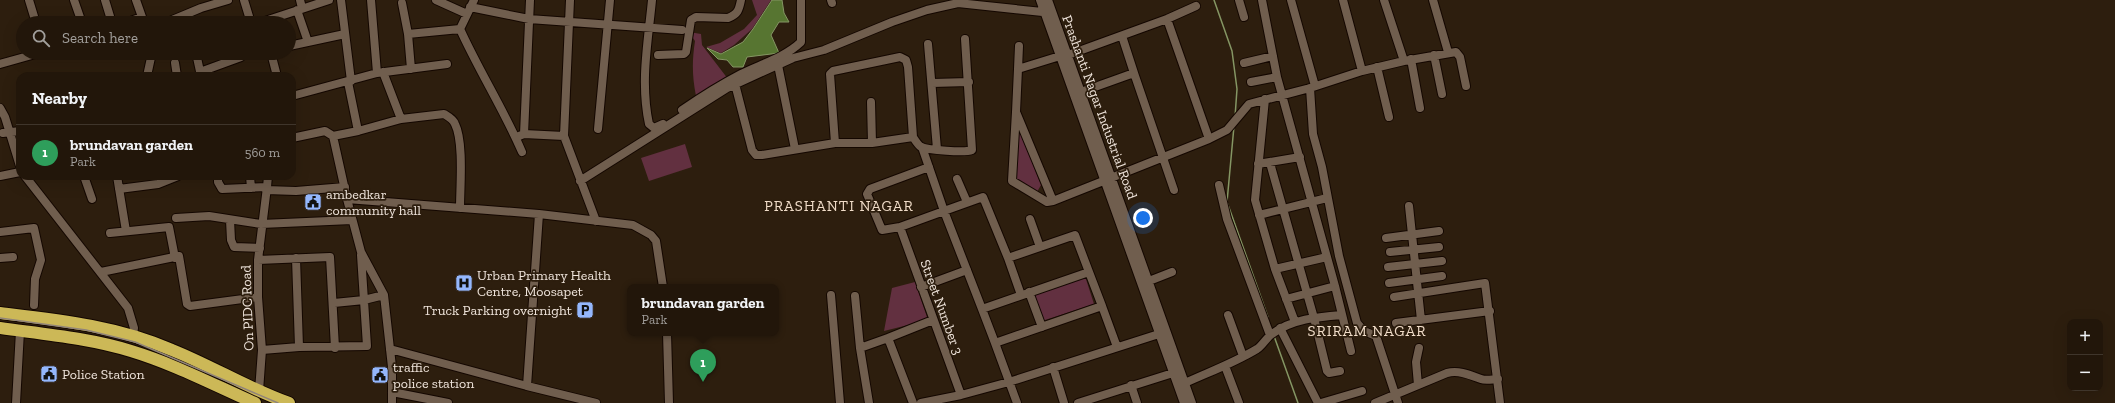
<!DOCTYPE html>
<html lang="en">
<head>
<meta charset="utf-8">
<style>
	body { margin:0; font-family:"Zilla Slab",serif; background:#2a1f13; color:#f1f3f6 }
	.controls { position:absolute; right:12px; bottom:12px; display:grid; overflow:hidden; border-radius:8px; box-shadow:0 4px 16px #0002 }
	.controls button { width:36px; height:36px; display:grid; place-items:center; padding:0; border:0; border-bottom:1px solid #3f352b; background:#22160a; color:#f1f3f6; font:20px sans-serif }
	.you { position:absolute; left:1143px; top:218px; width:14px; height:14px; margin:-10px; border:3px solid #fff; border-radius:50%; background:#1a73e8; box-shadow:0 0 0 6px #1a73e833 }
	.badge { display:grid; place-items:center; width:26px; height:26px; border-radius:50%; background:#7c3aed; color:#fff; font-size:13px; font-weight:700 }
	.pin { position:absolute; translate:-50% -33px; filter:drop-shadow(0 1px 2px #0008) }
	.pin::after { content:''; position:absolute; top:21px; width:14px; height:12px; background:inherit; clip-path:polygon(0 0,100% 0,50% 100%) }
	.popup { position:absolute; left:627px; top:284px; width:152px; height:52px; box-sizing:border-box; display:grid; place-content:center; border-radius:8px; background:#22160a; filter:drop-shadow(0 1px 3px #0005); font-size:13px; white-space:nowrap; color:#a29f9c }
	.popup b { font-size:15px; color:#f1f3f6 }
	.popup::after { content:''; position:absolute; left:50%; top:100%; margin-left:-8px; border:8px solid transparent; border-top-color:#22160a }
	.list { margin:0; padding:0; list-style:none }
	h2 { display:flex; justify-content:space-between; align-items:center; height:52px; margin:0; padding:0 16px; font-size:17px }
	h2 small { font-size:13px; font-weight:400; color:#a29f9c }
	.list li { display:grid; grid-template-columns:26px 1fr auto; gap:12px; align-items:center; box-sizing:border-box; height:56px; padding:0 16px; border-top:1px solid #3f352b }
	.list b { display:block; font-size:15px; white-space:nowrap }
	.list p { margin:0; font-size:13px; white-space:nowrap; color:#a29f9c }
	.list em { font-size:13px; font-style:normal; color:#a29f9c }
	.icon { flex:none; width:22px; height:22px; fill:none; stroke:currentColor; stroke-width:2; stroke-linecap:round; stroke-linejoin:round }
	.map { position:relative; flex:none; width:2115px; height:403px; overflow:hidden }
	.search { position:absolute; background:#22160a; box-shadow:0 4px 16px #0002; left:16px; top:16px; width:280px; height:44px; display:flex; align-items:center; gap:10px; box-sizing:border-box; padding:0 14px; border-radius:22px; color:#a29f9c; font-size:15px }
	.panel { position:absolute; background:#22160a; box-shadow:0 4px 16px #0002; left:16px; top:72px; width:280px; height:108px; border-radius:12px }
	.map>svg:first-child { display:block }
	.green { fill:#623040 }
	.water { fill:#577531; stroke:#859664 }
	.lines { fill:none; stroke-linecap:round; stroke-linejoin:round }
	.stream { stroke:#859664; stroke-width:1.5 }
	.minor-casing { stroke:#140700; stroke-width:10 }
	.highway-casing { stroke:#140700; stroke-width:14 }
	.minor { stroke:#705e4e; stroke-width:8 }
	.highway { stroke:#ccb857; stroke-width:12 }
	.rail { stroke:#918478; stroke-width:1.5 }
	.labels { text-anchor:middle; stroke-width:3.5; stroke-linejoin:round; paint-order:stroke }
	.street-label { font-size:14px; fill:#efe4db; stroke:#2d1e0e }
	.poi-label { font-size:14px; fill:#efe4db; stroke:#2d1e0e; text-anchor:start }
	.neighbourhood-label { font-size:15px; letter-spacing:1px; fill:#f1ddc9; stroke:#2d1e0e }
</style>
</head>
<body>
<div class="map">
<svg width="2115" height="403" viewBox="0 0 2115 403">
	<rect width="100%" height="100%" fill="#2d1e0e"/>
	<path class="green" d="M 752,0 L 771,0 L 752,29 L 734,45 L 721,53 L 706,47 L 720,43 L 744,29 L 757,15 Z
		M 689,32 L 701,34 L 702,45 L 728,79 L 696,96 C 692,76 692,61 695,41 Z
		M 1019,129 L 1041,185 L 1037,192 L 1016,179 Z
		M 685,144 L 692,167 L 649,181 L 641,158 Z
		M 1085,276 L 1094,304 L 1042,321 L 1033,294 Z
		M 915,282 L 928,320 L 884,331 L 892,288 Z"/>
	<path class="water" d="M 772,0 L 782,0 L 784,13 L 789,22 L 779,22 L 771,35 L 779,53 L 747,57 L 743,67 L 733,67 L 727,60 L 718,59 L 707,48 L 721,54 L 743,42 L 753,29 Z"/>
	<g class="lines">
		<path class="stream" d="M 1214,0 L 1232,51 L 1237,89 L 1235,117
			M 1234,126 L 1227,202 L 1268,317
			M 1274,336 L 1298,403"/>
		<defs>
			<path id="minor" d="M 29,0 L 36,23
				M 74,0 L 82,23
				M 105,0 L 112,23
				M 136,0 L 142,17
				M 244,0 L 251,23
				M 300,0 L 302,8
				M 341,0 L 351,81
				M 371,0 L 377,73
				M 436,0 L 467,14
				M 474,0 L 460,29 C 479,71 504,110 522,152
				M 570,0 L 564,136 L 596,221
				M 652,0 C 648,42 640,82 649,124 L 654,128 L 663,124
				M 831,0 L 832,3
				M 1040,0 L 1184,403
				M 1048,0 L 1192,403
				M 1239,0 L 1244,17
				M 1262,0 L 1277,77 L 1335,286 L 1351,351
				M 1291,0 L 1315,86
				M 1343,0 L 1362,71 L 1404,61 L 1456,52 L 1460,57 L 1466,86
				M 1384,0 L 1404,61
				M 1433,0 L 1448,52
				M 402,3 L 408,34
				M 470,7 L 529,19 L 682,30
				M 297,10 L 308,42
				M 1167,19 L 1209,139
				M 125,23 L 142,17 L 144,23
				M 165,23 L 201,8 L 228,0
				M 259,23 L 329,0
				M 1122,36 L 1134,73
				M 928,44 L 937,149
				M 289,46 L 345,34
				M 196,53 L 201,76
				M 271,53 L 277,76
				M 658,55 L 684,54 L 686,52 L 691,20 L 696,17 L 728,18 C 738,14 739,10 741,0
				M 1068,55 L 1167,19 L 1196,6
				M 1434,55 L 1442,94
				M 1411,59 L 1420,108
				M 175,63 L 177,76
				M 1244,63 L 1273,56
				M 0,64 L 39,53
				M 778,65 L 795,149
				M 1377,67 L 1389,117
				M 411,69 L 408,34 L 460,29
				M 1018,69 L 1019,46
				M 200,72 L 241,57
				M 383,72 L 401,119
				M 147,76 L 152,53
				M 348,82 L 358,131
				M 1251,82 L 1277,77
				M 932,83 L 969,82
				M 735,84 L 752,150 L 756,155 L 762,155 L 835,143 L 872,143 L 913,137
				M 1310,88 L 1313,134 L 1322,167 L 1339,256 L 1357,323 L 1364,331 L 1376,336 L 1398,403
				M 1081,92 L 1134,73 L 1174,190
				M 292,96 L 377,73 L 447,64
				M 1265,99 L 1255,200 L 1275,269 L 1295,322
				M 871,102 L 872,143
				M 0,108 L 5,117 L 20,166
				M 682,110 C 701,97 720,85 741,74 C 761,64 784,58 801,42 L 801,0
				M 1016,112 L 1018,69 L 1060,56
				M 598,129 L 610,0
				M 3,133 L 20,131
				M 524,134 L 530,0
				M 519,136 L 524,134 L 564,136
				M 292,138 L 325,131 L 333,136
				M 835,143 L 830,74 L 833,71 L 900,57 L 906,60 L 908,67 L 913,137 C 915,140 918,145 921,147 C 928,150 965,153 972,150 L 965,39
				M 922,147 L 944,211 L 983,197 L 1008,258 L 1075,235 L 1089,272 L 982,309 L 944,211 L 900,227 L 882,230 L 867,194 L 870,189 L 929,167
				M 1270,163 L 1314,318 L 1327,371 L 1329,373 L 1340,371
				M 1258,164 L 1300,157
				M 0,176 L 20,172
				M 25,176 L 128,308 L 134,328 L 133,335
				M 84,176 L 92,199
				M 117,176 L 126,231
				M 218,176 L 218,182 L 222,189 L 267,187 L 258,260 L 258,297 L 262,350 L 259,391
				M 250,176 L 251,188
				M 957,179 L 967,202
				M 580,181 L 727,88 L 793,58 L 824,50 L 892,22 L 927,10 L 958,3 L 1052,13
				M 1219,185 L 1227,219 L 1270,335
				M 267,187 L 268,176
				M 119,189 L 158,184 L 178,176
				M 266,190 L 296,191 L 345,187
				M 347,199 L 361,252 L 384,295 L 392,367 L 392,403
				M 1053,201 L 1016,112 L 1012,181 L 1047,202 L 1053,201 L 1209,139 L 1227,130 L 1249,104 L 1310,88 L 1362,71
				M 1409,206 L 1421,320
				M 460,208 C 460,187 464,142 455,124 C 453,119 449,117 444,114 L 401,119 L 358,131 L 333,136 L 347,199 L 539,214 L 633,225 L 651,235 L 656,241 L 663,287
				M 539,214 L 527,386 L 596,403
				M 1259,215 L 1327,198
				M 176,218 L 209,216 L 261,224 L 352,220
				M 1030,219 L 1040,247
				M 230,220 L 231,240 L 234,247 L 260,248
				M 900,227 L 961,395
				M 0,232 L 34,228 L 41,260 L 35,279 L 34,305
				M 110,233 L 169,227 L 175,258
				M 1386,238 L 1439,231
				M 1390,252 L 1439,247
				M 0,258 L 13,257
				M 296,258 L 299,347
				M 1008,258 L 1021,295
				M 258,260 L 330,257 L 335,348
				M 1388,267 L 1442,261
				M 1275,269 L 1327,257
				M 101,272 L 179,256 L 187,304 L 190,306 L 258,297
				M 1149,281 L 1172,272
				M 1389,283 L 1442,276
				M 921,287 L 967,270
				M 1029,292 L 1042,327
				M 831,295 L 840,403
				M 855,296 L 860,348 L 869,403
				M 1394,297 L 1485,283 L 1500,403
				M 1286,299 L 1335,286
				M 334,303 L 364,300 L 384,295
				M 1102,306 L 1117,347
				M 982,309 L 995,343 L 1102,306 L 1089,272
				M 1228,315 L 1243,356
				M 1396,323 L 1490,311
				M 1280,328 L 1318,403
				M 667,333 L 669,403
				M 995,343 L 1017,403
				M 860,348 L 888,338
				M 390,349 L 527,386
				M 262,350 L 299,347 L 367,346 L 361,255
				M 1225,366 L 1239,403
				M 1053,367 L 1064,403
				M 1185,383 C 1209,372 1234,363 1257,349 C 1263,345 1266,338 1272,334 C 1292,319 1317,317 1342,315
				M 1131,385 L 1137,403
				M 1418,385 L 1416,362 L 1419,348
				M 392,392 L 448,403
				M 16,403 L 20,331
				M 913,403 L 888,338 L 933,320
				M 921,403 L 961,395 L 1009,382 L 1162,333
				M 1078,403 L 1173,373
				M 1321,403 L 1362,391
				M 1375,403 L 1447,373 C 1459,370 1470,375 1481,379 C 1486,381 1493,379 1498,379"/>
			<path id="highway" d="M 0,313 C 59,320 117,326 172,350 C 212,366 249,389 289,403
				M 0,328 C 43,334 89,338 131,351 C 174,364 214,385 255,403"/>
		</defs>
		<use href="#minor" class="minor-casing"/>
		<use href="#highway" class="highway-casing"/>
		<use href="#minor" class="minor"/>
		<use href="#highway" class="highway"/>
		<path class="rail" d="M 0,318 L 86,330 L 135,342 L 278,403"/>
	</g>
	<defs>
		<symbol id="civic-square" viewBox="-11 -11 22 22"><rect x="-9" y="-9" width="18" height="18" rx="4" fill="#94b7fd" stroke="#2d1e0e"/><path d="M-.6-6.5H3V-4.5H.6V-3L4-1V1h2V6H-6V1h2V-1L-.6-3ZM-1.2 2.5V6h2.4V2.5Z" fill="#111"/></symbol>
		<symbol id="hospital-square" viewBox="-11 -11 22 22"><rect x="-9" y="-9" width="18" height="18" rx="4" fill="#94b7fd" stroke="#2d1e0e"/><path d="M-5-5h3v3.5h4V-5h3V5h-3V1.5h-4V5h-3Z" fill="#111"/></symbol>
		<symbol id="parking-square" viewBox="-11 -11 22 22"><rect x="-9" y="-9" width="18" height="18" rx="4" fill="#94b7fd" stroke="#2d1e0e"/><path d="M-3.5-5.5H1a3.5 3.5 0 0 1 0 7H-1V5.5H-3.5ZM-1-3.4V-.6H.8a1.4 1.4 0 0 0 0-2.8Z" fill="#111"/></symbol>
	</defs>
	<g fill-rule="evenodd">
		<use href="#civic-square" x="303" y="192" width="20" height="20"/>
		<use href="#hospital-square" x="454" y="273" width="20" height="20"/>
		<use href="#parking-square" x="575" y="300" width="20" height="20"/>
		<use href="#civic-square" x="39" y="364" width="20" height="20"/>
		<use href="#civic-square" x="370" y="365" width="20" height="20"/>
	</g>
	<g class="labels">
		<g class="street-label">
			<text transform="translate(1100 107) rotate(70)" y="5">Prashanti Nagar Industrial Road</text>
			<text transform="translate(942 307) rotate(70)" y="5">Street Number 3</text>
			<text transform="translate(247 308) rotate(-92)" y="5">On PIDC Road</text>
		</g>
		<g class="poi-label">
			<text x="326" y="199">ambedkar<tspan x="326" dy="16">community hall</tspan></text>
			<text x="477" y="280">Urban Primary Health<tspan x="477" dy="16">Centre, Moosapet</tspan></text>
			<text x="572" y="315" text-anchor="end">Truck Parking overnight</text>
			<text x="393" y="372">traffic<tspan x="393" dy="16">police station</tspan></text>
			<text x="62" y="379">Police Station</text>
		</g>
		<g class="neighbourhood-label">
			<text x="839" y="211">PRASHANTI NAGAR</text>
			<text x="1367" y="336">SRIRAM NAGAR</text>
		</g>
	</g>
</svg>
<div class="controls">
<button>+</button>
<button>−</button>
</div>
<div class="you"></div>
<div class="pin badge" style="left:703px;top:382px;background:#2e9e5b">1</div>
<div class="popup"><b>brundavan garden</b>Park</div>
<div class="search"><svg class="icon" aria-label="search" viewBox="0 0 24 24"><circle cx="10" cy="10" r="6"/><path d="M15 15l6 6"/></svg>Search here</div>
<section class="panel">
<h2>Nearby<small></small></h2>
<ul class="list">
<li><span class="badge" style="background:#2e9e5b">1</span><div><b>brundavan garden</b><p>Park</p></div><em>560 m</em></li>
</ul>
</section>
</div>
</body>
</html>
